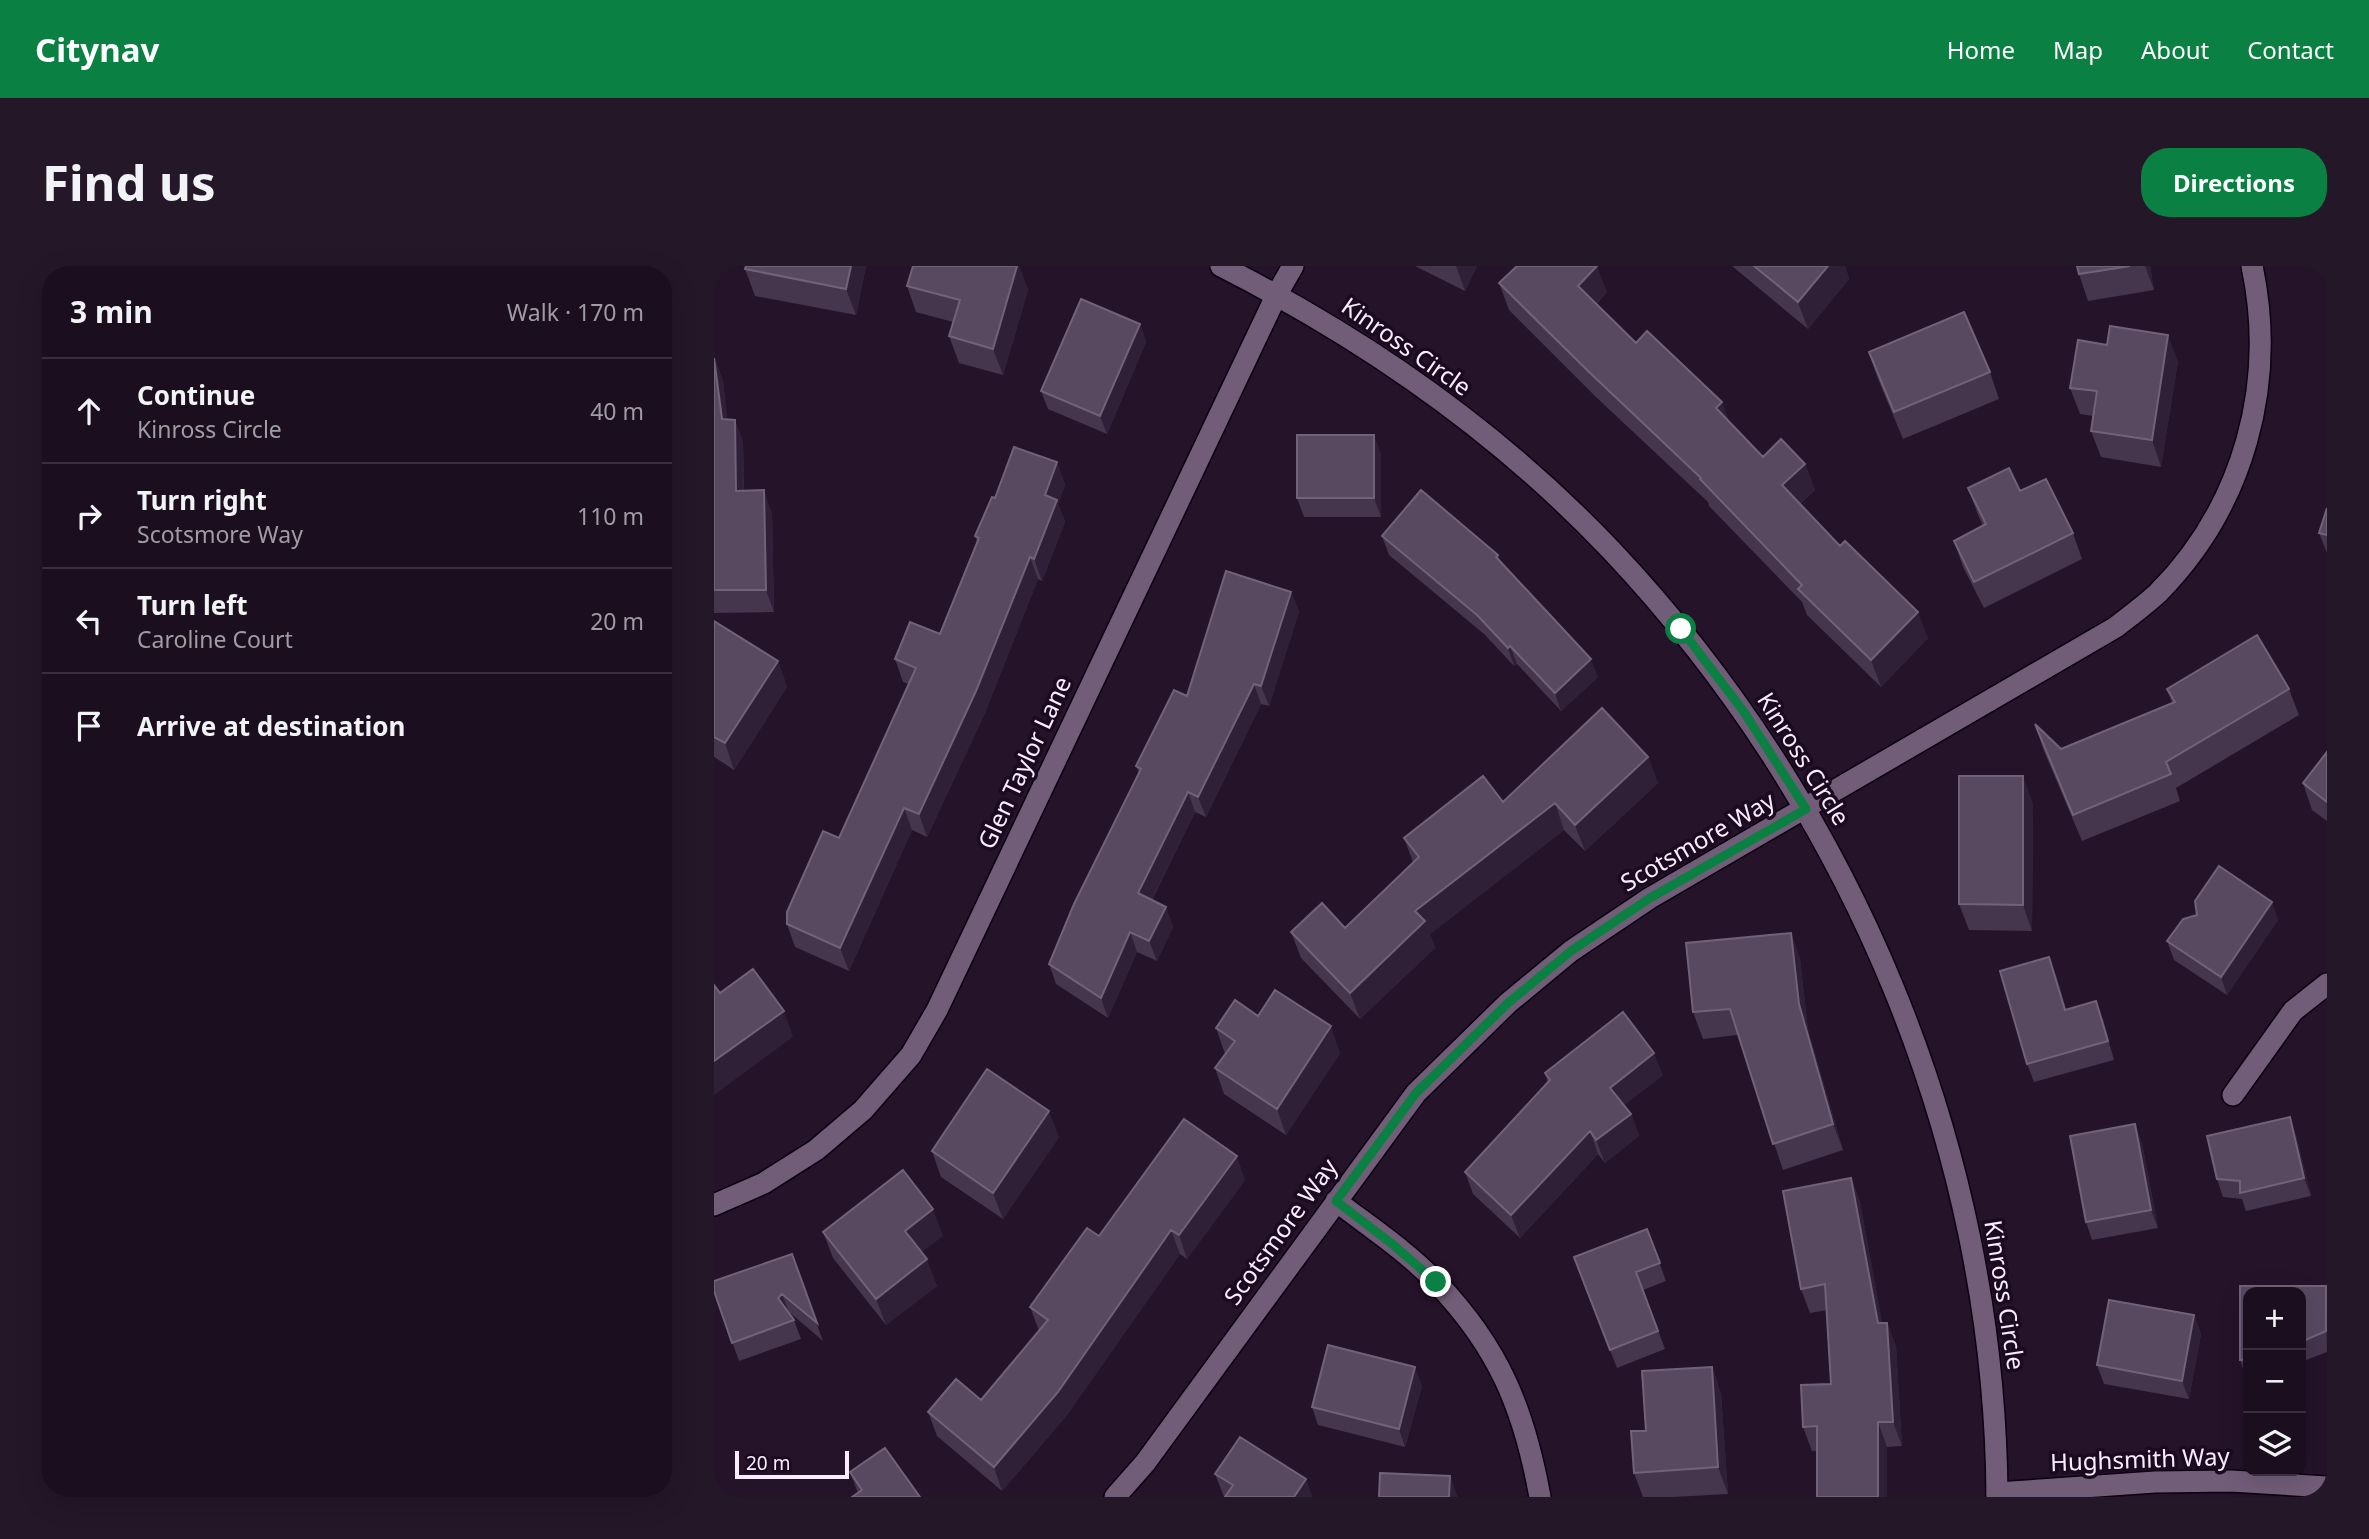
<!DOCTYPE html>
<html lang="en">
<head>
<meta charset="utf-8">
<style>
	body { margin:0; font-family:"Noto Sans",sans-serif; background:#241728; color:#f1f3f6 }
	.controls { position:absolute; right:21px; bottom:21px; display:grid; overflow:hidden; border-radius:14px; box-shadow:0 7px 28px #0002 }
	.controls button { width:63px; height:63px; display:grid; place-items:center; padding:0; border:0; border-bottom:2px solid #392e3d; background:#1b0e1f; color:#f1f3f6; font:35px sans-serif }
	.scale { position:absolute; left:21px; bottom:18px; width:114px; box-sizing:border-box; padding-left:7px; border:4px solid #f9edfd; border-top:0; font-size:19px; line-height:24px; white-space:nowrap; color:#f9edfd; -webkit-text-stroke:5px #1b0a20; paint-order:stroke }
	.stop { position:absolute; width:21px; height:21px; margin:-16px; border:5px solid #0b8043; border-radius:50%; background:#fff }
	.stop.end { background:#0b8043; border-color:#fff; box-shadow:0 2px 7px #0008 }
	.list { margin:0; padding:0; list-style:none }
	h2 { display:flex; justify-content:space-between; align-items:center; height:91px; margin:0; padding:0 28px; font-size:30px }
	h2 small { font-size:23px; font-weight:400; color:#a09ca4 }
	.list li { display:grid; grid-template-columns:46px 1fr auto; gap:21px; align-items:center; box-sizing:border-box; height:105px; padding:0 28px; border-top:2px solid #392e3d }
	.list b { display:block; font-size:26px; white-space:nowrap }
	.list p { margin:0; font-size:23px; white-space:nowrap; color:#a09ca4 }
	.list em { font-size:23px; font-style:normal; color:#a09ca4 }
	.icon { flex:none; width:38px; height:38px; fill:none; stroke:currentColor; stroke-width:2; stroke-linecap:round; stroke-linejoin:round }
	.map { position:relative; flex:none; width:1613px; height:1231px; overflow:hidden; border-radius:28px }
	header { display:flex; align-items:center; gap:42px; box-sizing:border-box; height:98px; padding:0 35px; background:#0b8043; color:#fff }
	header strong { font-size:33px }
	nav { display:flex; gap:38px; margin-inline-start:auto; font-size:24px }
	.intro { display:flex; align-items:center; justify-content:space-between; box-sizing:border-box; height:168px; padding:0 42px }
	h1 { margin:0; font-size:49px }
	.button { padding:18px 32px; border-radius:28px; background:#0b8043; color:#fff; font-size:24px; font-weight:700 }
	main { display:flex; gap:42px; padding:0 42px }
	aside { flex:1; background:#1b0e1f; border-radius:28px; box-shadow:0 7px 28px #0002 }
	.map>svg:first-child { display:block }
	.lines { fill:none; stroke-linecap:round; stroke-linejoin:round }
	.lane-casing { stroke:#0d0112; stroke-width:24 }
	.street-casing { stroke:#0d0112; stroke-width:24 }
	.secondary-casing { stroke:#0d0112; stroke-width:24 }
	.lane { stroke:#725d78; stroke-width:21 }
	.street { stroke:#725d78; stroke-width:21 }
	.secondary { stroke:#725d78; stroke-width:21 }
	.wall { fill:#45354d }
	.shaded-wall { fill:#2f1f37 }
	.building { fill:#584960; stroke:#716279; stroke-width:2 }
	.route { stroke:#0b8043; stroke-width:9 }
	.labels { text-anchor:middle; stroke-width:7; stroke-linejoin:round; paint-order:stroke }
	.street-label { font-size:24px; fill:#f9edfd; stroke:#1b0a20 }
</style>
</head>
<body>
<header>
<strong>Citynav</strong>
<nav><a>Home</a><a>Map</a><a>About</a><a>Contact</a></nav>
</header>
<div class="intro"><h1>Find us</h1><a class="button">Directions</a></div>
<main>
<aside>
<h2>3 min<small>Walk · 170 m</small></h2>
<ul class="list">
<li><svg class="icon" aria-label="ahead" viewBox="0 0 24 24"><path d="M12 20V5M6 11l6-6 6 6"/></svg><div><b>Continue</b><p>Kinross Circle</p></div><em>40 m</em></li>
<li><svg class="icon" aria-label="right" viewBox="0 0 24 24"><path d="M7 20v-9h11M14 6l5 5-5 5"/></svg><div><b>Turn right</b><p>Scotsmore Way</p></div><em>110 m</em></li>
<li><svg class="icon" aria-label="left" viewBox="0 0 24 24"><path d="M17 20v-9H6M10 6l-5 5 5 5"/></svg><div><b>Turn left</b><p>Caroline Court</p></div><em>20 m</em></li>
<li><svg class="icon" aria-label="arrive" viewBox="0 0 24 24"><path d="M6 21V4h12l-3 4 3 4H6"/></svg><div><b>Arrive at destination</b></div></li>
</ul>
</aside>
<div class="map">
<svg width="1613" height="1231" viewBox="0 0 1613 1231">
	<rect width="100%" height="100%" fill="#241329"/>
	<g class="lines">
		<defs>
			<path id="lane" d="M 1519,829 L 1579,745 L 1613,718"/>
			<path id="street" d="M 622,935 C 656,961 694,986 723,1017 C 785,1082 810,1143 826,1231
				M 0,939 L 50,917 L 102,884 L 149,844 L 197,789 L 223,744 L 563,28 L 579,0
				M 1283,1227 L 1441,1216 L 1517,1215 L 1613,1221
				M 401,1231 L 431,1197 L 702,827 L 794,737 L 857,685 L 936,632 L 1402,361 C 1416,350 1431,339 1444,327 C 1530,240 1563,118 1538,0"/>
			<path id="secondary" d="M 507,0 C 651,73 786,167 897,284 C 1137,538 1281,881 1283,1231"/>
		</defs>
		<use href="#lane" class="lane-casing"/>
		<use href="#street" class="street-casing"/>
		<use href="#secondary" class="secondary-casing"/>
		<use href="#lane" class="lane"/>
		<use href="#street" class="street"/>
		<use href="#secondary" class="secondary"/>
	</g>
	<path class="wall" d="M 32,0 L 152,0 L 142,49 L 41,30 L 31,3 Z
		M 199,0 L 305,0 L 314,24 L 289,109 L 245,97 L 235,70 L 239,56 L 202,46 L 193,20 Z
		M 701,0 L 763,0 L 751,25 Z
		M 1018,0 L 1131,0 L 1135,13 L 1094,63 Z
		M 1363,0 L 1436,0 L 1440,24 L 1374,35 L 1365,8 Z
		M 785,17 L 893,26 L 882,38 L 922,77 L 1016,156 L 1049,191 L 1091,198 L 1101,224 L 1086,238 L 1214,372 L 1167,421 L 1093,349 L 1088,336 L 995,240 L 994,236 L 883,132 L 795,44 Z
		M 426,58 L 432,76 L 393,168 L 334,143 L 327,125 Z
		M 1155,86 L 1276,106 L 1285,133 L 1189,173 L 1164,113 Z
		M 0,92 L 9,115 L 13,153 L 21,154 L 29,176 L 30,225 L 58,247 L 60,346 L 0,347 Z
		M 1464,95 L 1447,201 L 1387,191 L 1377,165 L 1379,150 L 1366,148 L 1356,122 Z
		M 667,187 L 667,251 L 590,251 L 583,232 Z
		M 343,196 L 351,219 L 344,238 L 351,256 L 328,315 L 324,313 L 271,447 L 213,571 L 198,564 L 135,705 L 81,681 L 73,658 L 125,572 L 195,418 L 189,416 L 181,393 L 226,368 L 263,276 L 261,270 L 281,232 Z
		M 1254,222 L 1306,225 L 1359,267 L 1368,293 L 1270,342 L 1249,301 L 1240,275 L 1269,260 L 1264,249 Z
		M 1613,242 L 1613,287 L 1605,267 Z
		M 668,270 L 784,289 L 787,297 L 884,411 L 847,445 L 803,398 L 800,400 L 770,368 L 675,289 Z
		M 577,326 L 585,346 L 555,440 L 547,438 L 492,551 L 481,546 L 438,634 L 452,641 L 459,661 L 443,695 L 423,686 L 394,752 L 342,718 L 335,698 L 425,507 L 422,500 L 473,430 Z
		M 0,356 L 64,395 L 73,421 L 20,504 L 0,491 Z
		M 1453,423 L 1575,423 L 1585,449 L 1462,522 L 1466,535 L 1368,575 L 1330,485 L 1321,458 L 1347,483 L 1458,437 Z
		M 1613,486 L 1613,555 L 1598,544 L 1589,517 Z
		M 934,491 L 944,517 L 871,585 L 850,564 L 716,668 L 721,682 L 646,753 L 587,692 L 577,666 L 631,662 L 699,596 L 690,572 L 789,536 Z
		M 1319,537 L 1318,665 L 1255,664 L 1245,638 Z
		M 1558,636 L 1564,654 L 1513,729 L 1460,694 L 1453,675 Z
		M 1077,667 L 1086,693 L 1094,764 L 1129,884 L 1069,904 L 1024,769 L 989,773 L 979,746 Z
		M 1342,709 L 1352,743 L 1389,753 L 1400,794 L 1320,816 L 1313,798 Z
		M 544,750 L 626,787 L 572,869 L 510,828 L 501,802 L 511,788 L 502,762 Z
		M 831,807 L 949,809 L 910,839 L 917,848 L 925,870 L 891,897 L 884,888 L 806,972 L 759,928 L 751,906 L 834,817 Z
		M 1582,869 L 1597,930 L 1532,945 L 1528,933 L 1509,931 L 1503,913 Z
		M 345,871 L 289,953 L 227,911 L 218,885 Z
		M 1428,877 L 1444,962 L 1378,974 L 1372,956 Z
		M 1137,912 L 1146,936 L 1168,1057 L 1173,1057 L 1182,1081 L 1188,1180 L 1173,1181 L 1173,1231 L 1103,1185 L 1098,1185 L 1089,1161 L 1117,1118 L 1113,1044 L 1096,1047 L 1087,1023 Z
		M 531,914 L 473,993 L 466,988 L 353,1149 L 288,1225 L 223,1170 L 214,1146 L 267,1134 L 325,1065 L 316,1041 L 385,970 Z
		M 933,963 L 952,1015 L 929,1024 L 951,1083 L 903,1102 L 866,1009 Z
		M 109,966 L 229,970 L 207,986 L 223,1020 L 172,1059 L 119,992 Z
		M 78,988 L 109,1075 L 75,1046 L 80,1054 L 87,1073 L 25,1095 L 0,1025 Z
		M 1526,1020 L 1612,1020 L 1613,1086 L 1587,1096 L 1587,1026 L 1534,1026 L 1534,1112 L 1532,1112 L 1526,1094 Z
		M 1480,1049 L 1487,1068 L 1475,1133 L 1390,1118 L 1383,1099 Z
		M 998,1101 L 1007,1128 L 1014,1228 L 960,1231 L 929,1231 L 920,1207 L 932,1165 Z
		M 708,1120 L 691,1181 L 604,1159 L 598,1141 Z
		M 136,1206 L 206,1231 L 144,1227 Z
		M 501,1208 L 592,1213 L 598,1231 L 510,1231 Z"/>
	<path class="shaded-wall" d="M 137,0 L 152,0 L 142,49 L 132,23 Z
		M 303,0 L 305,0 L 314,24 L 289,109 L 279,83 Z
		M 742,0 L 763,0 L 751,25 Z
		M 883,0 L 893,26 L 873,46 L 864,20 Z
		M 1114,0 L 1131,0 L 1135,13 L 1094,63 L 1084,36 Z
		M 1431,0 L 1436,0 L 1440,24 Z
		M 426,58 L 432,76 L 393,168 L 386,150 Z
		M 1454,69 L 1464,95 L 1447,201 L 1438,174 Z
		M 1,92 L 9,115 L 16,176 L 8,153 Z
		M 1008,136 L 1018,162 L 1002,142 Z
		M 21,154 L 29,176 L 30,247 L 22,225 Z
		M 660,169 L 667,187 L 667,251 L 660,232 Z
		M 343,196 L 351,219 L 344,238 L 351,256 L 328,315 L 320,293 L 331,229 Z
		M 1091,198 L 1101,224 L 1078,245 L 1068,219 Z
		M 50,224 L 58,247 L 60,346 L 52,324 Z
		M 316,291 L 324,313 L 271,447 L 213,571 L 205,548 Z
		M 577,326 L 585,346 L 555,440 L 547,420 Z
		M 1204,346 L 1214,372 L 1167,421 L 1157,394 Z
		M 796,380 L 803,398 L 800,400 L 794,382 Z
		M 877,393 L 884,411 L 847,445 L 841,427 Z
		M 64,395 L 73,421 L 20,504 L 11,477 Z
		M 540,418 L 547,438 L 492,551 L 484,531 Z
		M 934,491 L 944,517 L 871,585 L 861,559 Z
		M 1309,510 L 1319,537 L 1318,665 L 1309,639 Z
		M 474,526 L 481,546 L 431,647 L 424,627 Z
		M 841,537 L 850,564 L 716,668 L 721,682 L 646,753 L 636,727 L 701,645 Z
		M 190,542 L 198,564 L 135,705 L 126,682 Z
		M 1558,636 L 1564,654 L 1513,729 L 1507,711 Z
		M 452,641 L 459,661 L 443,695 L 435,675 Z
		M 416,666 L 423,686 L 394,752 L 387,732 Z
		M 1077,667 L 1086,693 L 1094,764 L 1129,884 L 1119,858 L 1085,738 Z
		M 1335,691 L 1342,709 L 1357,762 L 1351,744 Z
		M 1382,735 L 1389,753 L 1400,794 L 1394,775 Z
		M 70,745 L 79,771 L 0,829 L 0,795 Z
		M 617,760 L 626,787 L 572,869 L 563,843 Z
		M 940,787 L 949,809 L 904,844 L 896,822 Z
		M 335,845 L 345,871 L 289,953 L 279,927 Z
		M 917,848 L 925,870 L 891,897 L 882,874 Z
		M 1576,851 L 1582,869 L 1597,930 L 1590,912 Z
		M 1421,858 L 1428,877 L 1444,962 L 1437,944 Z
		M 876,865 L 884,888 L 806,972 L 797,949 Z
		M 523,890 L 531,914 L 473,993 L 465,969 Z
		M 1137,912 L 1146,936 L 1173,1082 L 1164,1057 Z
		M 219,943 L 229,970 L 200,992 L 191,965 Z
		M 457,964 L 466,988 L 353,1149 L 288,1225 L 280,1201 Z
		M 213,993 L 223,1020 L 172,1059 L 162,1033 Z
		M 68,1028 L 75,1046 L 64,1032 Z
		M 1480,1049 L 1487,1068 L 1475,1133 L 1468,1115 Z
		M 1173,1057 L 1182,1081 L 1188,1180 L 1179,1156 Z
		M 701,1101 L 708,1120 L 691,1181 L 685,1163 Z
		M 998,1101 L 1007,1128 L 1014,1228 L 1004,1201 Z
		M 1164,1156 L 1173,1181 L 1173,1231 L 1164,1231 Z
		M 736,1210 L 744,1231 L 735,1231 Z
		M 592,1213 L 598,1231 L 580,1231 Z"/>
	<path class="building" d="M 32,0 L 137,0 L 132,23 L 31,3 Z
		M 199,0 L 303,0 L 279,83 L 235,70 L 246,34 L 193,20 Z
		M 803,0 L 883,0 L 864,20 L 922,77 L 933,65 L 1008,136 L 1002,142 L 1049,191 L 1067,173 L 1091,198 L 1068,219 L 1126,280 L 1131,275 L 1204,346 L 1157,394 L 1084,323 L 1088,319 L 986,213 L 987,212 L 874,105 L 785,17 Z
		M 1040,0 L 1114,0 L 1084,36 Z
		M 1363,0 L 1416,0 L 1365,8 Z
		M 367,33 L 426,58 L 386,150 L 327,125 Z
		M 1250,46 L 1276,106 L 1180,146 L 1155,86 Z
		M 1396,60 L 1454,69 L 1438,174 L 1377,165 L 1383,125 L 1356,122 L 1364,74 L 1393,79 Z
		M 0,92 L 8,153 L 21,154 L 22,225 L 50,224 L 52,324 L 0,324 Z
		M 583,169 L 660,169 L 660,232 L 583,232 Z
		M 300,181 L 343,196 L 331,229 L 343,234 L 320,293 L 316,291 L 262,425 L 205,548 L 190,542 L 126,682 L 73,658 L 73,646 L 109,565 L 125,572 L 202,402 L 181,393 L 196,356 L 226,368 L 265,272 L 261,270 L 278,231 L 281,232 Z
		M 1295,202 L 1306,225 L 1332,213 L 1359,267 L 1260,316 L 1240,275 L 1272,258 L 1254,222 Z
		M 707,224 L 784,289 L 782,291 L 877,393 L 841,427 L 796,380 L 794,382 L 763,349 L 668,270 Z
		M 1613,242 L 1613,269 L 1605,267 Z
		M 512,305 L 577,326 L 547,420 L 540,418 L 484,531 L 474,526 L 424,627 L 452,641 L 435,675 L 416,666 L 387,732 L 335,698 L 360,638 L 427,503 L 422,500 L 460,424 L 473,430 Z
		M 0,355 L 64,395 L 11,477 L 0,471 Z
		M 1543,369 L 1575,423 L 1452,496 L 1457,508 L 1359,549 L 1321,458 L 1347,483 L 1461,436 L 1453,423 Z
		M 888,442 L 934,491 L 861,559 L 841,537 L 701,645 L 711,655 L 636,727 L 577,666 L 608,637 L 631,662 L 705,591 L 690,572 L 769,510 L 789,536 Z
		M 1613,486 L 1613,536 L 1589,517 Z
		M 1245,510 L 1309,510 L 1309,639 L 1245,638 Z
		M 1505,600 L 1558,636 L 1507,711 L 1453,675 L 1469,653 L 1483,649 L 1481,635 Z
		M 1077,667 L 1085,738 L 1119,858 L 1059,878 L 1016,743 L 979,746 L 972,677 Z
		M 1335,691 L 1351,744 L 1382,735 L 1394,775 L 1313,798 L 1286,705 Z
		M 39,703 L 70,745 L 0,795 L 0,719 L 6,727 Z
		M 561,724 L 617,760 L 563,843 L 501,802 L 521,775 L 502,762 L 521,734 L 544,750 Z
		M 909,746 L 940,787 L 896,822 L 917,848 L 882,874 L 876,865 L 797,949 L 751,906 L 836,814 L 831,807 Z
		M 273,803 L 335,845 L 279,927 L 218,885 Z
		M 1576,851 L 1590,912 L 1526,927 L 1526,915 L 1503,913 L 1493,870 Z
		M 470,853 L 523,890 L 465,969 L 457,964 L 344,1126 L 280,1201 L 214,1146 L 242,1113 L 267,1134 L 334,1054 L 316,1041 L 373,962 L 385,970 Z
		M 1421,858 L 1437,944 L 1372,956 L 1356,870 Z
		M 189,904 L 219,943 L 191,965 L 213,993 L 162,1033 L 109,966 Z
		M 1137,912 L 1164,1057 L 1173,1057 L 1179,1156 L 1164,1156 L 1164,1231 L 1103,1231 L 1103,1160 L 1089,1161 L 1087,1119 L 1117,1118 L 1111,1018 L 1087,1023 L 1069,925 Z
		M 933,963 L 946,997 L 922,1006 L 944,1065 L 896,1084 L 860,991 Z
		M 78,988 L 103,1057 L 68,1028 L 64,1032 L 80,1054 L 18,1077 L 0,1025 L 0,1015 Z
		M 1526,1020 L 1612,1020 L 1612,1065 L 1587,1076 L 1587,1026 L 1534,1026 L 1534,1094 L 1526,1094 Z
		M 1395,1034 L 1480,1049 L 1468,1115 L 1383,1099 Z
		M 614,1079 L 701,1101 L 685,1163 L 598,1141 Z
		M 998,1101 L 1004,1201 L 920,1207 L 917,1165 L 932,1165 L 928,1105 Z
		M 526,1171 L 592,1213 L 580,1231 L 511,1231 L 519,1219 L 501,1208 Z
		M 171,1182 L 206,1231 L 138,1231 L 148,1224 L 136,1206 Z
		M 666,1207 L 736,1210 L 735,1231 L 665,1231 Z"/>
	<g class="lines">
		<path class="route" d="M 722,1016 L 677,977 L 622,935 L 702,827 L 794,737 L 857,685 L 936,632 L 1092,543 L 1030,446 L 967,363"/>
	</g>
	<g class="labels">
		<g class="street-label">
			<text transform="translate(692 81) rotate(35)" y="8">Kinross Circle</text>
			<text transform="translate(1089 493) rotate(58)" y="8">Kinross Circle</text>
			<text transform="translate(311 497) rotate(-65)" y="8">Glen Taylor Lane</text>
			<text transform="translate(984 576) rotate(-30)" y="8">Scotsmore Way</text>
			<text transform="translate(567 966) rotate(-54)" y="8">Scotsmore Way</text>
			<text transform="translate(1290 1029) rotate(81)" y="8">Kinross Circle</text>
			<text transform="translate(1426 1194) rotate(-2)" y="8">Hughsmith Way</text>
		</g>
	</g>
</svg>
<div class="controls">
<button>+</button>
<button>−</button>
<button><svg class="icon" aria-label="layers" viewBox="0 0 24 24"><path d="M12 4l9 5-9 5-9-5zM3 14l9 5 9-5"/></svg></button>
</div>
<div class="scale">20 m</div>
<div class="stop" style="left:967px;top:363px"></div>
<div class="stop end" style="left:722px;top:1016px"></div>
</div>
</main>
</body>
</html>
